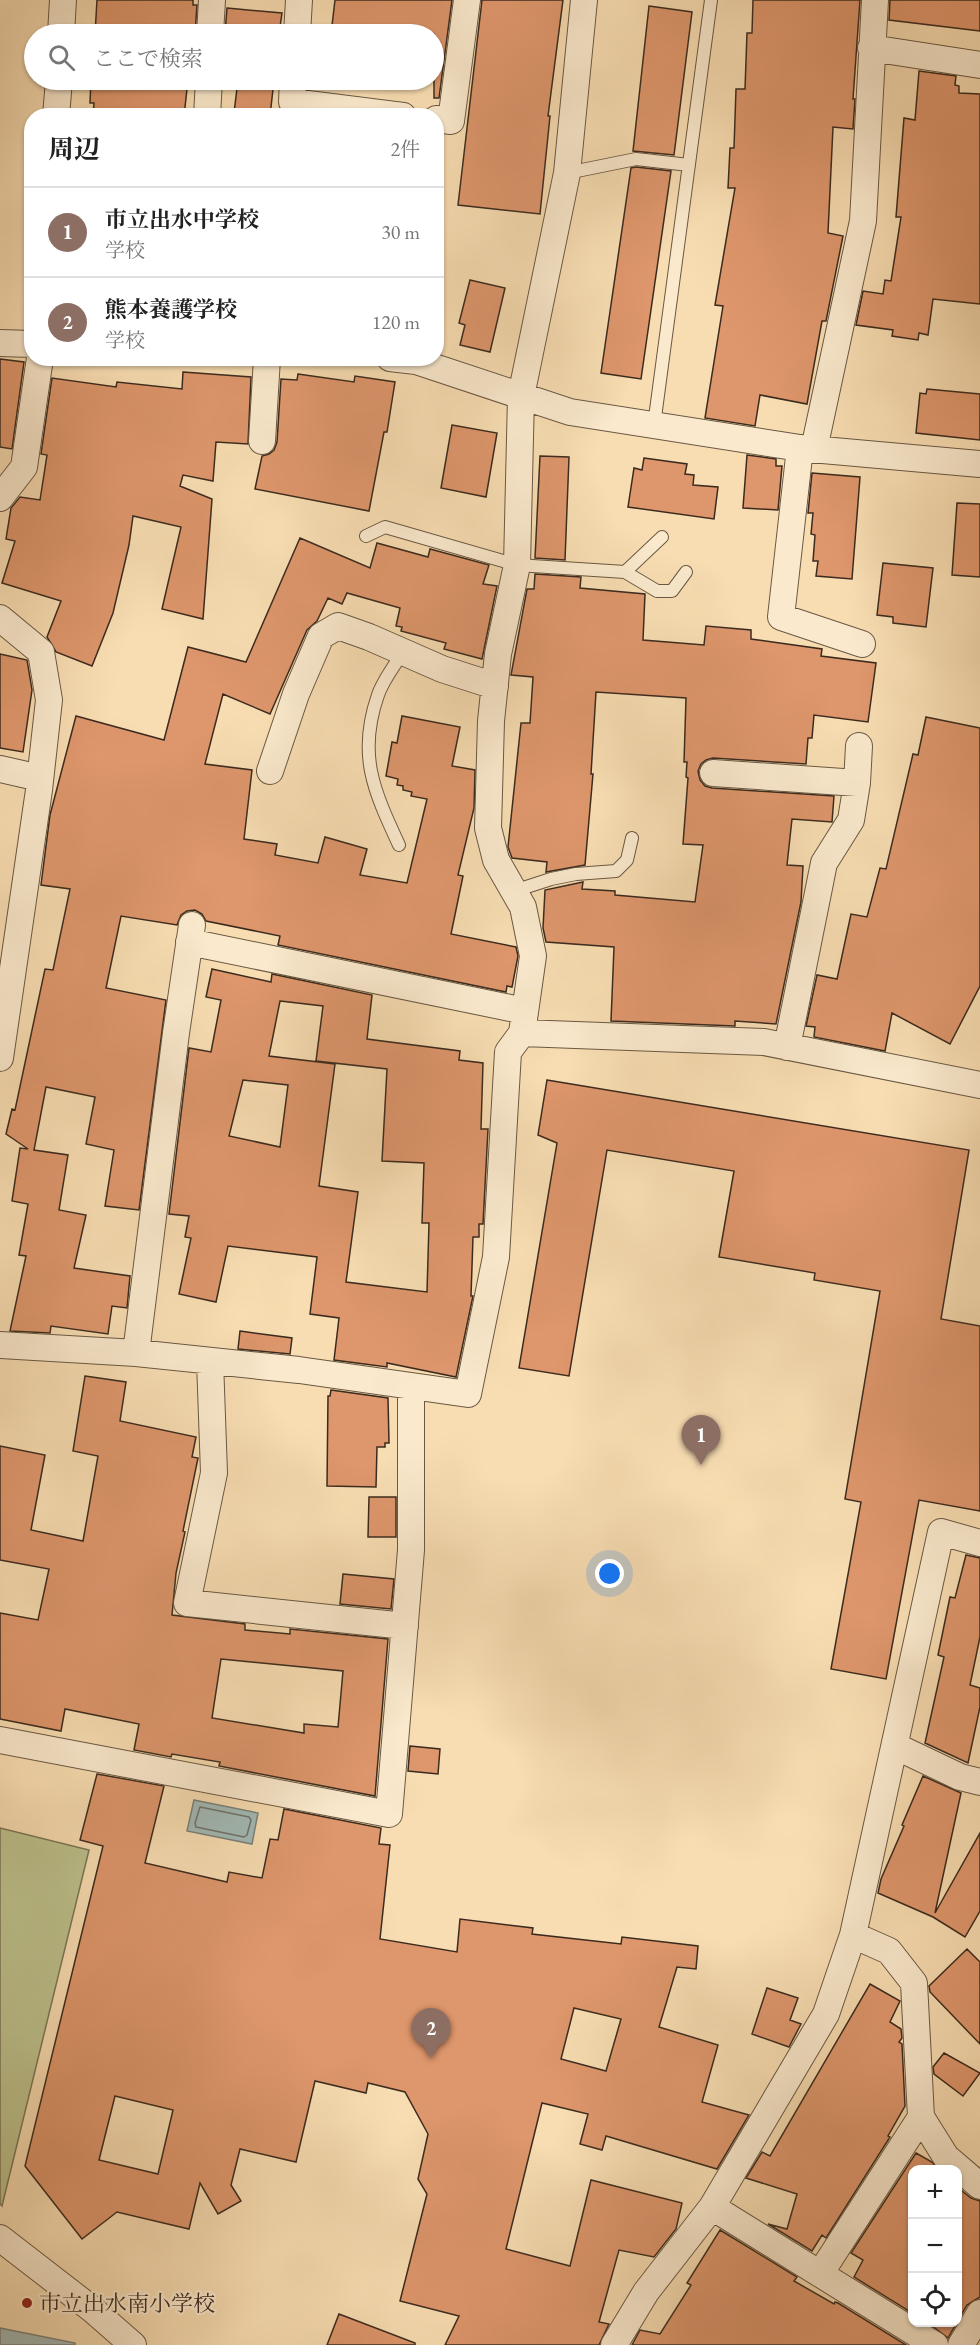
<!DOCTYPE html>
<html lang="ja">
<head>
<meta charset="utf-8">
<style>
	body { margin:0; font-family:"EB Garamond","Noto Serif JP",serif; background:#f2f2f2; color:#222 }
	.controls { position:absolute; right:18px; bottom:18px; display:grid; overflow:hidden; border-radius:12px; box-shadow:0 2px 4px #0004 }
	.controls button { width:54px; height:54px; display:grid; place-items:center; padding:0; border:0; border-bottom:2px solid #e0e0e0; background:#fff; color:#222; font:30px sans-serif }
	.you { position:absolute; left:610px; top:1574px; width:21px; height:21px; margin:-15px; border:4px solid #fff; border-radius:50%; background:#1a73e8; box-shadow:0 0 0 9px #1a73e833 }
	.badge { display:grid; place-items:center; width:39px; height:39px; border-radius:50%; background:#2563eb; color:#fff; font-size:20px; font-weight:700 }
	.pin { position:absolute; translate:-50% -50px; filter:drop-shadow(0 2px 3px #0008) }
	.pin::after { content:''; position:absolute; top:32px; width:21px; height:18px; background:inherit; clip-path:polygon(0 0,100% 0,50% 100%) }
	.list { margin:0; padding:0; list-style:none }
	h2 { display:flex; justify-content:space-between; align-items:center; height:78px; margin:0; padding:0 24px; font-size:26px }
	h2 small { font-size:20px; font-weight:400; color:#767676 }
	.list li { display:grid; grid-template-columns:39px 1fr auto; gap:18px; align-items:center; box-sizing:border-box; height:90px; padding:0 24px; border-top:2px solid #e0e0e0 }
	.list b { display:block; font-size:22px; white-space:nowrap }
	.list p { margin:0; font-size:20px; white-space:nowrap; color:#767676 }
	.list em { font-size:20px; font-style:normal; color:#767676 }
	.icon { flex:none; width:33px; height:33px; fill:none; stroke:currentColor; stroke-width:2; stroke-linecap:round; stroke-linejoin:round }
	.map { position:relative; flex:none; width:980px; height:2345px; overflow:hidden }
	.search { position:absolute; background:#fff; box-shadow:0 2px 4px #0004; left:24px; top:24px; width:420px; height:66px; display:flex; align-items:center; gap:15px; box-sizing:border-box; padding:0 21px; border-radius:33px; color:#767676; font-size:22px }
	.panel { position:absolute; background:#fff; box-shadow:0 2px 4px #0004; left:24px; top:108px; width:420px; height:258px; border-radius:24px }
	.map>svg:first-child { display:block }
	.green { fill:#bcc18d; stroke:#7c7656; stroke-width:1.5 }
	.water { fill:#a2bab7; stroke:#79817a; stroke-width:1.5 }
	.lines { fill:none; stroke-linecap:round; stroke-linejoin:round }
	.shore { stroke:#6e726a; stroke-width:1.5 }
	.building { fill:#de966c; stroke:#3b2b1e; stroke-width:1.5; fill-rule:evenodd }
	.service-casing { stroke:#6a5843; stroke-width:14 }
	.minor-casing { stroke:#6a5843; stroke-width:28 }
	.service { stroke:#fae9cd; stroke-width:12 }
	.minor { stroke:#fae9cd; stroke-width:26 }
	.poi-dot { fill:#8f2418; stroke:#fae9cd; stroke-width:2 }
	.labels { text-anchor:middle; stroke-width:4.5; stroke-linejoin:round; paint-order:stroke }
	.poi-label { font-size:22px; fill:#3b2b1e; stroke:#fae9cd; text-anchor:start }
</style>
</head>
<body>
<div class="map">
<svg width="980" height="2345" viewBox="0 0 980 2345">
	<rect width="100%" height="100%" fill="#f8ddb2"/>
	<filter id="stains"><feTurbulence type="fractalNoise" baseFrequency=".00333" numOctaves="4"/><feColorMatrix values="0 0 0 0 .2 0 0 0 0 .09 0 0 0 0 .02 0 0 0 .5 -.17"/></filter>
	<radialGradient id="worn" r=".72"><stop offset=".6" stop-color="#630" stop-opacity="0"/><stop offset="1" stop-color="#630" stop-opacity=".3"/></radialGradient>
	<path class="green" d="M 0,1828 L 89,1850 L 2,2206 L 0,2204 Z"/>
	<path class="water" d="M 194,1800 L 258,1813 L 252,1844 L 187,1831 Z
		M 0,2328 L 75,2343 L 75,2345 L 0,2345 Z"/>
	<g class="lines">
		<path class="shore" d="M 200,1807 L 249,1817 L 251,1820 L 247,1835 L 244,1837 L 196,1827 L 195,1823 Z"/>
	</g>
	<path class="building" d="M 97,0 L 193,0 L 193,5 L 197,5 L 195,34 L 130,32 L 130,34 L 95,34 Z
		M 335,0 L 452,0 L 439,98 L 434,98 L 434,34 L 331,34 Z
		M 482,0 L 563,0 L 548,116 L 550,116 L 540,214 L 458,205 Z
		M 753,0 L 860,0 L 853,99 L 855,99 L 853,129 L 833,127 L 828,233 L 843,236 L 826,321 L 822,321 L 807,404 L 760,395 L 755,426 L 705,418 L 723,306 L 715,305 L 735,188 L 728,188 L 730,148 L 734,148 L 736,89 L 745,89 L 747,33 L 752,33 Z
		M 890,0 L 980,0 L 980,31 L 889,20 Z
		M 649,6 L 692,12 L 674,155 L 633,151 Z
		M 227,8 L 282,13 L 279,34 L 225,34 Z
		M 919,71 L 956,76 L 955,85 L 959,86 L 959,93 L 980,94 L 980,304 L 933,299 L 928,335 L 919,333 L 918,340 L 892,336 L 893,330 L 856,325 L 863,291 L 883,294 L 885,280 L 891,281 L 901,217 L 896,217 L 904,118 L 915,120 Z
		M 91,80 L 188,80 L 184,116 L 93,116 L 94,103 L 90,103 Z
		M 238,80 L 274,80 L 270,116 L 234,113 Z
		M 636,167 L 671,171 L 641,379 L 601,373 L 631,168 Z
		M 470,280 L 505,288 L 490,352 L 460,345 L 465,325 L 459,323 Z
		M 0,359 L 24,362 L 12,449 L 0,447 Z
		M 183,372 L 251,377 L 248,444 L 216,442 L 213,481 L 183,475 L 180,486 L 212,499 L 203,619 L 162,609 L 181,527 L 133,516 L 129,545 L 113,613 L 92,666 L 56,652 L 47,637 L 61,601 L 2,583 L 15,541 L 6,539 L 11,508 L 20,497 L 40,500 L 47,455 L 41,454 L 52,378 L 116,387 L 117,382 L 182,389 Z
		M 298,374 L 354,382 L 355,376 L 395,382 L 387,432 L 384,432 L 369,511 L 255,489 L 262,456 L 269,454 L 274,450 L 277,442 L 281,379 L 297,380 Z
		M 927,389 L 980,394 L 980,440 L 916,433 L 920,393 L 926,394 Z
		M 452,425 L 497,433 L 486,497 L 441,488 Z
		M 747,455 L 776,459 L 776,466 L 782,466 L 778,510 L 743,508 Z
		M 540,456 L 569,457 L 565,560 L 535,558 Z
		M 644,458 L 687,464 L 685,474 L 694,475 L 693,485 L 718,487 L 714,519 L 628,507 L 634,468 L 642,470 Z
		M 812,473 L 860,477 L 852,579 L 816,576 L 818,561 L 813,561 L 815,535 L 811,534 L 813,513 L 808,513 Z
		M 957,503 L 980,504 L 980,577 L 952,575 Z
		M 300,538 L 370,568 L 377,543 L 428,557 L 430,549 L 489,565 L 483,584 L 497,586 L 482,659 L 444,649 L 446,643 L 401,631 L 402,627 L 396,626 L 400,608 L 347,593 L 342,604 L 328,598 L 317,621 L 307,630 L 270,714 L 223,694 L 205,764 L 252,770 L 244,839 L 277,844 L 275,855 L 318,863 L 325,837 L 367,849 L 360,875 L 407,883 L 427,799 L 411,796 L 412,792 L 403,790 L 403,786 L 397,785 L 398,779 L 386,776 L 392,742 L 397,743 L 402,716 L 460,727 L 452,766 L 475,770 L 474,808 L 458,875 L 463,876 L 451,934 L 516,947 L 518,956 L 512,987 L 507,986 L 506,992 L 278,945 L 280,936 L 206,921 L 202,914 L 195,910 L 187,911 L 181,915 L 177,925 L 121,916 L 106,988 L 166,1000 L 139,1210 L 105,1206 L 114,1150 L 86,1144 L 95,1097 L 46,1087 L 34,1150 L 68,1155 L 59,1210 L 86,1215 L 74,1268 L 130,1276 L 127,1308 L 112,1306 L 108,1334 L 51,1326 L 50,1333 L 10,1331 L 26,1256 L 19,1255 L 28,1204 L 12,1201 L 20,1148 L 28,1149 L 6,1134 L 12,1109 L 15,1110 L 45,969 L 53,970 L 70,889 L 41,885 L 50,815 L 76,716 L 164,740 L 188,647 L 246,662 Z
		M 883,563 L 933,568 L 926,627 L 893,623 L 893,617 L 877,615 Z
		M 535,574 L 581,577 L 580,588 L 645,594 L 643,640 L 704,645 L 706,626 L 751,630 L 751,639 L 822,649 L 821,656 L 876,663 L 868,722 L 814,715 L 812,738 L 808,738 L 806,764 L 713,758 L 706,760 L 701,764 L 698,771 L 700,780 L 705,786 L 712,788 L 834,796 L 832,822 L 792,819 L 787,865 L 803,866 L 801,902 L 776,1024 L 735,1021 L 735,1026 L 611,1021 L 614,947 L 546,942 L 543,928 L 545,890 L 583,882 L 582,889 L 615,891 L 615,895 L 695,902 L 703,845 L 683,844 L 688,778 L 686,777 L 687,762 L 684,762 L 686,698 L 596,692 L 591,774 L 593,774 L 585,865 L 546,872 L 547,862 L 512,858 L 508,847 L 521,723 L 530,723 L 533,677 L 511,675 L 527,589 L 534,589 Z
		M 0,654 L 27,660 L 32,690 L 23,752 L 0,748 Z
		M 926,717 L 980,728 L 980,986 L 950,1044 L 892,1013 L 885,1051 L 814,1037 L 815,1027 L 806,1026 L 817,975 L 837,979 L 851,914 L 867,917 L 880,868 L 886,869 L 913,754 L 918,755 Z
		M 212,969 L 271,982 L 272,974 L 372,995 L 367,1039 L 460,1051 L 459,1060 L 483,1063 L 481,1129 L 488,1129 L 483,1224 L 479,1224 L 479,1237 L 473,1237 L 471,1296 L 473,1296 L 456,1377 L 387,1363 L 387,1367 L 334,1360 L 339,1318 L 310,1314 L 317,1257 L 228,1246 L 216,1302 L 179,1294 L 191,1238 L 185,1237 L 189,1216 L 169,1214 L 189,1048 L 211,1052 L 221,1000 L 206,997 ZM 280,1001 L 323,1006 L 316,1061 L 387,1069 L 382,1161 L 424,1163 L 422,1223 L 429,1223 L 427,1292 L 346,1282 L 358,1192 L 319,1186 L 335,1064 L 269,1056 ZM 243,1080 L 288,1085 L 280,1147 L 229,1136 Z
		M 547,1080 L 969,1150 L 941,1319 L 980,1326 L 980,1511 L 919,1500 L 886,1679 L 831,1669 L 861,1502 L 845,1499 L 880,1291 L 814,1280 L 815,1273 L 719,1257 L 734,1171 L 607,1150 L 569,1376 L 519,1368 L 557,1143 L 538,1135 Z
		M 240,1331 L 292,1338 L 290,1354 L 238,1349 Z
		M 85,1376 L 126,1382 L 120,1421 L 196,1437 L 192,1457 L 198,1458 L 183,1531 L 185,1532 L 176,1573 L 172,1615 L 245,1624 L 245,1630 L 290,1634 L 290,1629 L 388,1639 L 375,1796 L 219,1766 L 220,1762 L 172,1754 L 171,1757 L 134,1750 L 139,1724 L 65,1709 L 61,1731 L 0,1719 L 0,1613 L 38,1620 L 49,1569 L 0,1560 L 0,1446 L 45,1455 L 31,1530 L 83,1541 L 98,1456 L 73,1451 ZM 221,1659 L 343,1671 L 338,1727 L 304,1724 L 304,1733 L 212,1718 Z
		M 331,1390 L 388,1398 L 389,1443 L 385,1443 L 385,1447 L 377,1447 L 376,1487 L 327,1486 L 328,1396 L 330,1396 Z
		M 369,1497 L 396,1497 L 396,1537 L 368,1537 Z
		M 966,1555 L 980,1558 L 980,1637 L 970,1685 L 980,1688 L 980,1707 L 968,1763 L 925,1743 L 944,1657 L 938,1655 L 950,1597 L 955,1598 Z
		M 343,1574 L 394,1579 L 391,1609 L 340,1604 Z
		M 410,1746 L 440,1749 L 438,1774 L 408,1771 Z
		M 97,1774 L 164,1786 L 145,1863 L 227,1882 L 229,1872 L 262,1878 L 270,1839 L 278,1840 L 284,1809 L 381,1828 L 379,1844 L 390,1845 L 380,1939 L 457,1952 L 460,1919 L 533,1928 L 532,1934 L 621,1944 L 622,1937 L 698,1946 L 696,1969 L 677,1967 L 659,2027 L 718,2045 L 702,2102 L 749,2115 L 717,2169 L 606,2136 L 602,2150 L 580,2144 L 588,2114 L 542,2103 L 506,2249 L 570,2266 L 591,2180 L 682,2203 L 676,2229 L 654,2257 L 619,2250 L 599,2322 L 609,2324 L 599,2345 L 445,2345 L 459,2316 L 400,2301 L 427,2194 L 418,2179 L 428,2134 L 405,2092 L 368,2083 L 366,2093 L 315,2081 L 296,2162 L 240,2149 L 231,2185 L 241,2201 L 218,2214 L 200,2183 L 189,2229 L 117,2212 L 82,2239 L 25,2166 L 103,1846 L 80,1840 ZM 574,2008 L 621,2019 L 606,2071 L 561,2059 ZM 115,2096 L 173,2110 L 158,2174 L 99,2160 Z
		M 923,1776 L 961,1793 L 935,1913 L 980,1833 L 980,1911 L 965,1937 L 933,1917 L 878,1893 L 881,1879 L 904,1826 L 902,1825 Z
		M 967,1949 L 980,1962 L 980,2044 L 930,1992 L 929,1986 Z
		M 870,1984 L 900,2001 L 890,2022 L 901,2029 L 902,2038 L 899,2042 L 902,2044 L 905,2106 L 888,2136 L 890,2137 L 826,2238 L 822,2235 L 812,2251 L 768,2224 L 787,2229 L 797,2194 L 746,2178 L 762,2152 L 770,2156 Z
		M 767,1988 L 798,1998 L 790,2020 L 801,2024 L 789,2047 L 752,2034 Z
		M 944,2053 L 980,2073 L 963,2096 L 934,2074 L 933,2067 Z
		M 916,2153 L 932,2162 L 938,2169 L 912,2169 L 912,2313 L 854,2277 L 863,2260 L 851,2253 Z
		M 957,2187 L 971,2198 L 980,2201 L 980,2297 L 967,2305 L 957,2322 Z
		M 720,2230 L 797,2277 L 794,2281 L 834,2304 L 835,2302 L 838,2303 L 906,2345 L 632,2345 L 640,2330 L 660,2334 L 691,2285 L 687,2283 Z
		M 339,2314 L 415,2343 L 415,2345 L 327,2345 Z
		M 927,2322 L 957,2322 L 948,2338 Z"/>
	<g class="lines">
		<defs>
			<path id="service" d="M 567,173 L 636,159 L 689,165
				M 654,425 L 711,0
				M 366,536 L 385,527 L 517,565 L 625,572 L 657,591 L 672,591 L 686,572
				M 625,572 L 662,537
				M 399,845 C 374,791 357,755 378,695 C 383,680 395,665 403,652
				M 514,891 L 551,879 L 576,874 L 616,871 L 627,860 L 632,838"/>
			<path id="minor" d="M 61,34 L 63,0
				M 210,34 L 212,0
				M 297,34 L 299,0
				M 871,48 L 980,65
				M 293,80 L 292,102 L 403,116
				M 56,116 L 59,80
				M 207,116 L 209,80
				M 436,119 L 451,121 L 467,0
				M 0,343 L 32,344
				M 390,358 L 416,361 L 570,412 L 800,448 L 980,464
				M 262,441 L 267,358
				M 800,448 L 781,617 L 862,644
				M 814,449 L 863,221 L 875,0
				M 0,498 L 24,467 L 40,358
				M 0,618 L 41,652 L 49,700 L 39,790 L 0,1058
				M 0,769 L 40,778
				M 270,771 L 296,694 L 321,636 L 338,626 L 369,637 L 442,669 L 495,686
				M 713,773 L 857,783
				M 189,942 L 525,1011
				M 522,1033 L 764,1042 L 980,1085
				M 787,1047 L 824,863 L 851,820 L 857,783 L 859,746
				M 0,1345 L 136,1353 L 299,1370 L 468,1394 L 496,1257 L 508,1052 L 522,1033 L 533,956 L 523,907 L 496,860 L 488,828 L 491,721 L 498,654 L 517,565 L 521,396 L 567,173 L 584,0
				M 136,1353 L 176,1033 L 192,925
				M 210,1361 L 214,1473 L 187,1603 L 405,1626
				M 0,1740 L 389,1814 L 411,1550 L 411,1387
				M 895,1746 L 960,1777 L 980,1782
				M 853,1935 L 941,1532 L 980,1543
				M 712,2207 L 935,2345
				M 0,2238 L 93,2310 L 133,2345
				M 820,2274 L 921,2117
				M 614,2345 L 646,2292 L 712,2207 L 826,2014 L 853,1935 L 889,1951 L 914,1983 L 921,2117 L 946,2157 L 980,2186
				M 961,2345 L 980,2313"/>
		</defs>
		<use href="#service" class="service-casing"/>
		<use href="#minor" class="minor-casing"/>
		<use href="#service" class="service"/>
		<use href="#minor" class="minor"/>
	</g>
	<circle class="poi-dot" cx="27" cy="2303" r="6"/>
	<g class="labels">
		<g class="poi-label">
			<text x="39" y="2311">市立出水南小学校</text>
		</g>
	</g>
	<rect width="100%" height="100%" filter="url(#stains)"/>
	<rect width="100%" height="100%" fill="url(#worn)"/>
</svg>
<div class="controls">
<button>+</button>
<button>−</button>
<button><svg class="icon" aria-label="locate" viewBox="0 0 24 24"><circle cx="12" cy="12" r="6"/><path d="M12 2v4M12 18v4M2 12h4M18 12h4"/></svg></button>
</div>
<div class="you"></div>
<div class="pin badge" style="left:701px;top:1465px;background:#8d6e63">1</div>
<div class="pin badge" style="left:431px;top:2058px;background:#8d6e63">2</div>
<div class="search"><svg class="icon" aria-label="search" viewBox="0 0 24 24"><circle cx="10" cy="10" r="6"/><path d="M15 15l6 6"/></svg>ここで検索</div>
<section class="panel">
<h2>周辺<small>2件</small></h2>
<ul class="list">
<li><span class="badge" style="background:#8d6e63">1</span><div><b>市立出水中学校</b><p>学校</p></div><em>30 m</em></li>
<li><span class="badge" style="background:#8d6e63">2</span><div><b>熊本養護学校</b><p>学校</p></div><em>120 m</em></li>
</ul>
</section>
</div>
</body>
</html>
